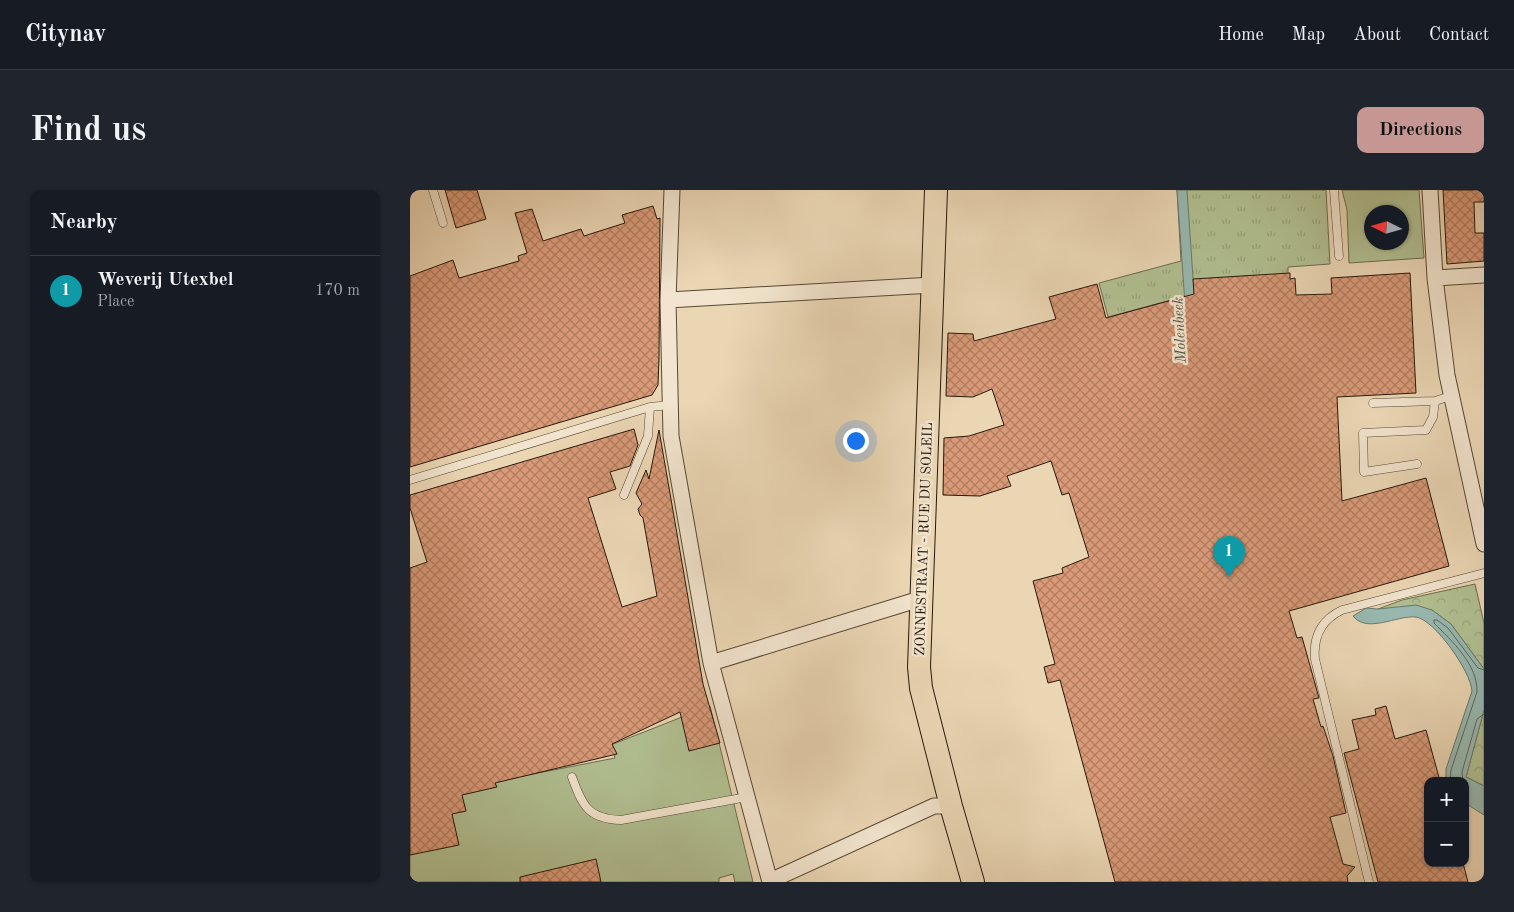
<!DOCTYPE html>
<html lang="en">
<head>
<meta charset="utf-8">
<style>
	body { margin:0; font-family:"Old Standard TT",serif; background:#20242c; color:#f1f3f6 }
	.controls { position:absolute; right:15px; bottom:15px; display:grid; overflow:hidden; border-radius:10px; box-shadow:0 1px 4px #0004 }
	.controls button { width:45px; height:45px; display:grid; place-items:center; padding:0; border:0; border-bottom:1px solid #363941; background:#171b24; color:#f1f3f6; font:25px sans-serif }
	.compass { position:absolute; left:954px; top:15px; width:45px; height:45px; border-radius:50%; background:#171b24; box-shadow:0 1px 4px #0004; rotate:275deg }
	.you { position:absolute; left:445px; top:250px; width:18px; height:18px; margin:-12px; border:4px solid #fff; border-radius:50%; background:#1a73e8; box-shadow:0 0 0 8px #1a73e833 }
	.badge { display:grid; place-items:center; width:32px; height:32px; border-radius:50%; background:#c59692; color:#fff; font-size:16px; font-weight:700 }
	.pin { position:absolute; translate:-50% -41px; filter:drop-shadow(0 1px 2px #0008) }
	.pin::after { content:''; position:absolute; top:26px; width:18px; height:15px; background:inherit; clip-path:polygon(0 0,100% 0,50% 100%) }
	.list { margin:0; padding:0; list-style:none }
	h2 { display:flex; justify-content:space-between; align-items:center; height:65px; margin:0; padding:0 20px; font-size:21px }
	h2 small { font-size:16px; font-weight:400; color:#9ea1a6 }
	.list li { display:grid; grid-template-columns:32px 1fr auto; gap:15px; align-items:center; box-sizing:border-box; height:70px; padding:0 20px; border-top:1px solid #363941 }
	.list b { display:block; font-size:19px; white-space:nowrap }
	.list p { margin:0; font-size:16px; white-space:nowrap; color:#9ea1a6 }
	.list em { font-size:16px; font-style:normal; color:#9ea1a6 }
	.map { position:relative; flex:none; width:1074px; height:692px; overflow:hidden; border-radius:10px }
	header { display:flex; align-items:center; gap:30px; box-sizing:border-box; height:70px; padding:0 25px; background:#171b24; border-bottom:1px solid #363941 }
	header strong { font-size:24px }
	nav { display:flex; gap:28px; margin-inline-start:auto; font-size:18px }
	.intro { display:flex; align-items:center; justify-content:space-between; box-sizing:border-box; height:120px; padding:0 30px }
	h1 { margin:0; font-size:35px }
	.button { padding:12px 22px; border-radius:10px; background:#c59692; color:#111; font-size:18px; font-weight:700 }
	main { display:flex; gap:30px; padding:0 30px }
	aside { flex:1; background:#171b24; border-radius:10px; box-shadow:0 1px 4px #0004 }
	.map>svg:first-child { display:block }
	.grass { fill:url(#grass-tufts); stroke:#6c6c4e }
	.forest { fill:url(#forest-crowns); stroke:#6c6c4e }
	.park { fill:#b1bf91; stroke:#6c6c4e; fill-rule:evenodd }
	.water { fill:#98b9b1; stroke:#6a796e }
	.lines { fill:none; stroke-linecap:round; stroke-linejoin:round }
	.shore { stroke:#5f685e; stroke-width:1 }
	.building { fill:url(#building-cross-hatch); stroke:#26180a }
	.lane-casing { stroke:#574834; stroke-width:9 }
	.street-casing { stroke:#574834; stroke-width:17 }
	.primary-casing { stroke:#26180a; stroke-width:24 }
	.lane { stroke:#f2e4ce; stroke-width:8 }
	.street { stroke:#f2e4ce; stroke-width:15 }
	.primary { stroke:#ebd6b4; stroke-width:22 }
	.labels { text-anchor:middle; stroke-width:5; stroke-linejoin:round; paint-order:stroke }
	.street-label { font-size:14px; fill:#26180a; stroke:#f2e4ce }
	.water-label { font-size:15px; font-style:italic; fill:#4e5044; stroke:#f2e4ce }
</style>
</head>
<body>
<header>
<strong>Citynav</strong>
<nav><a>Home</a><a>Map</a><a>About</a><a>Contact</a></nav>
</header>
<div class="intro"><h1>Find us</h1><a class="button">Directions</a></div>
<main>
<aside>
<h2>Nearby<small></small></h2>
<ul class="list">
<li><span class="badge" style="background:#0f9aa8">1</span><div><b>Weverij Utexbel</b><p>Place</p></div><em>170 m</em></li>
</ul>
</aside>
<div class="map">
<svg width="1074" height="692" viewBox="0 0 1074 692">
	<defs>
		<pattern id="grass-tufts" width="24" height="20" patternUnits="userSpaceOnUse" patternTransform="scale(1.25)"><rect width="24" height="20" fill="#b1bf91"/><path d="M3 7l-1-3M5 7V3M7 7l1-3M15 17l-1-3M17 17v-4M19 17l1-3" fill="none" stroke="#98a37c"/></pattern>
		<pattern id="forest-crowns" width="20" height="18" patternUnits="userSpaceOnUse" patternTransform="scale(1.25)"><rect width="20" height="18" fill="#b1bf91"/><path d="M2 6a3 3 0 1 1 6 0M12 15a3 3 0 1 1 6 0" fill="none" stroke="#98a37c"/></pattern>
		<pattern id="building-cross-hatch" width="8" height="8" patternUnits="userSpaceOnUse" patternTransform="scale(1.25)"><rect width="8" height="8" fill="#da9a78"/><path d="M0 0l8 8M0 8l8-8" fill="none" stroke="#b17d61"/></pattern>
	</defs>
	<rect width="100%" height="100%" fill="#ebd6b4"/>
	<filter id="stains"><feTurbulence type="fractalNoise" baseFrequency=".004" numOctaves="4"/><feColorMatrix values="0 0 0 0 .2 0 0 0 0 .09 0 0 0 0 .02 0 0 0 .5 -.17"/></filter>
	<radialGradient id="worn" r=".72"><stop offset=".6" stop-color="#630" stop-opacity="0"/><stop offset="1" stop-color="#630" stop-opacity=".3"/></radialGradient>
	<path class="grass" d="M 767,0 L 916,0 L 920,74 L 878,77 L 878,84 L 773,90 L 776,106 L 698,127 L 689,93 L 771,71 Z"/>
	<path class="forest" d="M 1065,394 L 1074,433 L 1074,479 L 1041,434 L 1022,420 L 968,419 L 992,410 Z
		M 1074,520 L 1074,596 L 1056,587 Z"/>
	<path class="park" d="M 932,0 L 1009,0 L 1014,68 L 939,73 L 937,20 ZM 992,22 L 992,52 L 962,52 L 962,22 Z
		M 300,516 L 343,692 L 325,692 L 323,684 L 309,688 L 309,692 L 0,692 L 0,568 L 87,591 L 205,568 L 201,555 Z"/>
	<path class="water" d="M 767,0 L 777,0 L 796,278 L 780,185 Z
		M 1006,415 L 1022,420 L 1041,434 L 1074,479 L 1074,520 L 1056,587 L 1074,596 L 1074,625 L 1055,613 L 1055,591 L 1036,591 L 1036,579 L 1062,501 C 1061,482 1025,430 1006,427 C 987,425 957,444 943,426 L 956,418 L 968,419 Z"/>
	<g class="lines">
		<path class="shore" d="M 1040,591 L 1041,580 L 1067,502 C 1068,475 1042,451 1024,433 L 1024,430 L 1027,430 L 1038,438 L 1068,478 L 1074,480
			M 1053,591 L 1052,582 L 1067,529 L 1074,524"/>
	</g>
	<path class="building" d="M 35,0 L 67,0 L 76,29 L 46,38 Z
		M 1033,0 L 1074,0 L 1074,12 L 1064,12 L 1065,43 L 1074,43 L 1074,71 L 1037,74 Z
		M 243,16 L 247,29 L 250,28 L 249,169 L 248,195 L 242,205 L 0,277 L 0,86 L 43,70 L 49,88 L 109,71 L 108,66 L 117,63 L 105,23 L 122,19 L 133,51 L 171,39 L 174,46 L 215,33 L 212,25 Z
		M 880,83 L 880,89 L 885,88 L 886,105 L 922,104 L 921,88 L 1000,83 L 1006,203 L 927,207 L 932,311 L 1016,288 L 1039,376 L 879,421 L 887,448 L 892,447 L 909,508 L 903,509 L 911,537 L 913,536 L 923,566 L 936,623 L 920,627 L 933,674 L 945,677 L 937,686 L 938,692 L 705,692 L 650,490 L 638,493 L 634,477 L 645,474 L 623,391 L 653,383 L 652,378 L 679,367 L 659,303 L 652,305 L 641,271 L 597,286 L 601,296 L 570,306 L 533,305 L 534,248 L 559,246 L 594,235 L 582,199 L 563,207 L 536,206 L 538,143 L 563,144 L 564,151 L 646,129 L 639,107 L 687,94 L 696,128 L 784,104 L 783,89 Z
		M 224,239 L 228,255 L 220,276 L 200,282 L 206,299 L 178,308 L 212,417 L 247,406 L 233,328 L 230,325 L 228,319 L 232,314 L 226,303 L 236,280 L 239,289 L 249,240 L 293,494 L 310,553 L 279,561 L 270,522 L 202,554 L 207,564 L 85,593 L 87,597 L 52,605 L 56,621 L 42,624 L 49,655 L 0,665 L 0,378 L 17,372 L 0,318 L 0,305 Z
		M 976,516 L 985,549 L 1016,540 L 1030,591 L 1018,591 L 1018,673 L 1053,673 L 1058,692 L 968,692 L 934,563 L 949,559 L 942,530 L 966,525 L 965,519 Z
		M 186,669 L 191,692 L 110,692 L 110,687 Z"/>
	<g class="lines">
		<defs>
			<path id="lane" d="M 23,0 L 33,33
				M 924,0 L 929,66
				M 963,213 L 1025,211
				M 1007,274 L 954,282 L 953,243 L 1016,240 L 1023,227 L 1025,211 L 1041,206
				M 0,290 L 240,217 L 260,215
				M 214,305 L 238,246 L 240,217
				M 162,587 C 172,615 178,629 211,630 L 337,607
				M 959,692 L 905,469 C 903,447 911,430 932,420 L 1074,383"/>
			<path id="street" d="M 262,0 L 258,110 L 261,246 L 301,473 L 360,692
				M 1020,0 L 1025,88 L 1037,185 L 1074,354
				M 1025,88 L 1074,85
				M 258,110 L 523,95
				M 301,473 L 510,409
				M 360,691 L 524,616 L 541,616"/>
			<path id="primary" d="M 526,0 L 509,477 L 511,498 L 541,616 L 563,692"/>
		</defs>
		<use href="#lane" class="lane-casing"/>
		<use href="#street" class="street-casing"/>
		<use href="#primary" class="primary-casing"/>
		<use href="#lane" class="lane"/>
		<use href="#street" class="street"/>
		<use href="#primary" class="primary"/>
	</g>
	<g class="labels">
		<g class="street-label">
			<text transform="translate(513 349) rotate(-88)" y="5">ZONNESTRAAT - RUE DU SOLEIL</text>
		</g>
		<g class="water-label">
			<text transform="translate(769 140) rotate(-93)" y="5">Molenbeek</text>
		</g>
	</g>
	<rect width="100%" height="100%" filter="url(#stains)"/>
	<rect width="100%" height="100%" fill="url(#worn)"/>
</svg>
<div class="controls">
<button>+</button>
<button>−</button>
</div>
<svg class="compass" viewBox="-18 -18 36 36"><path d="M0-13l5 13h-10z" fill="#e53935"/><path d="M0 13l5-13h-10z" fill="#9ea1a6"/></svg>
<div class="you"></div>
<div class="pin badge" style="left:819px;top:387px;background:#0f9aa8">1</div>
</div>
</main>
</body>
</html>
